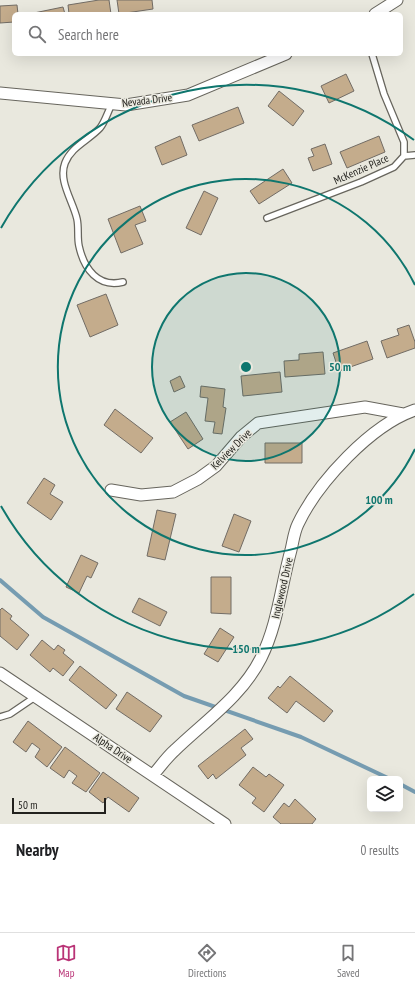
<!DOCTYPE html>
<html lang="en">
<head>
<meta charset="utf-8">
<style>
	body { margin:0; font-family:"PT Sans Narrow",sans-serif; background:#f2f2f2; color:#202124 }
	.controls { position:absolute; right:12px; bottom:12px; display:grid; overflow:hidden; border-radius:6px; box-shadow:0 4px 16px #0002 }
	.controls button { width:36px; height:36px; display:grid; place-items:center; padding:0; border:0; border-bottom:1px solid #e0e0e0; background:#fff; color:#202124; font:20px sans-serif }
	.scale { position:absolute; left:12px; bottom:10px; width:94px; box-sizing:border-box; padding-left:4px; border:2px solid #22211d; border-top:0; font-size:11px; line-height:14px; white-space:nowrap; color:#22211d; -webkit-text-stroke:3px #e9e8de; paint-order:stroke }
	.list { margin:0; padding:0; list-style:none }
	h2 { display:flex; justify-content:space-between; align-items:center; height:52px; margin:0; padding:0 16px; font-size:17px }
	h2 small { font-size:13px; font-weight:400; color:#757577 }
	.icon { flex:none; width:22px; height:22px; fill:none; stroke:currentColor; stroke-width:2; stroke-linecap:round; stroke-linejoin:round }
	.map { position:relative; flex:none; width:415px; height:824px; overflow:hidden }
	.search { position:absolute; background:#fff; box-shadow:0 4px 16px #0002; left:12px; right:12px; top:12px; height:44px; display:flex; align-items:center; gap:10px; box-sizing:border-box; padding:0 14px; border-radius:6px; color:#757577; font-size:15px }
	.sheet { height:108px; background:#fff }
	nav { display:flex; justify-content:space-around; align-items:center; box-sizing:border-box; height:56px; border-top:1px solid #e0e0e0; background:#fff; font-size:11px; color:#757577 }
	nav a { display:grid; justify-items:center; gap:2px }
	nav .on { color:#ba3477 }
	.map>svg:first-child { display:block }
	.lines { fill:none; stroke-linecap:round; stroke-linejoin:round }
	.stream { stroke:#769cb1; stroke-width:4 }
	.building { fill:#c4ac8c; stroke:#726c65 }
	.lane-casing { stroke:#67655d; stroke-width:8 }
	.street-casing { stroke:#67655d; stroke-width:13 }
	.lane { stroke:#fff; stroke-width:5.5 }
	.street { stroke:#fff; stroke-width:11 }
	.ring { fill:none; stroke:#0f766e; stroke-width:2 }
	.labels { text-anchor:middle; stroke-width:3; stroke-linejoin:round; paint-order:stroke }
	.street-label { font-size:11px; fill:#22211d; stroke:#e9e8de }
	.centre { fill:#0f766e; stroke:#e9e8de; stroke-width:2 }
	.ring-label { font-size:12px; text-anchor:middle; font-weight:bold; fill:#0f766e; stroke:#e9e8de; stroke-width:3; stroke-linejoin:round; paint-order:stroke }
</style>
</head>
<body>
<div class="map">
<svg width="415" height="824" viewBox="0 0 415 824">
	<rect width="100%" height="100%" fill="#e9e8de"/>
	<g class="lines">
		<path class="stream" d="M 0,580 L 43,617 L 184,696 L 301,737 L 390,779
			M 400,784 L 415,792"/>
	</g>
	<path class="building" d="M 99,0 L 109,0 L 111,14 L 69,14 L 68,5 Z
		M 117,0 L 152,0 L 153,9 L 119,14 Z
		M 17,5 L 18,14 L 14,14 L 14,22 L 0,23 L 0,6 Z
		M 63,7 L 65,14 L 29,14 Z
		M 346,74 L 354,91 L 329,103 L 321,86 Z
		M 279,91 L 304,111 L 293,126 L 268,106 Z
		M 238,107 L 244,123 L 199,141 L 192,125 Z
		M 180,136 L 187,155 L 162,165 L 155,147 Z
		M 379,136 L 385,152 L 347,168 L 340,152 Z
		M 325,144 L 332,164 L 313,171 L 308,158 L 314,156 L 311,149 Z
		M 283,169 L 292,183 L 259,204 L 250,191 Z
		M 204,191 L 218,198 L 201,235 L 186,228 Z
		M 140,206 L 146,221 L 135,225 L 143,244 L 121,253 L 108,219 Z
		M 106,294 L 118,325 L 90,337 L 77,305 Z
		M 409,325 L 415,342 L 415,348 L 387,358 L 381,341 L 399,335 L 397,329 Z
		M 367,341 L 373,359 L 339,371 L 333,353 Z
		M 323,352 L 325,374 L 285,377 L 284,361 L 299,360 L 299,354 Z
		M 280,372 L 282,392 L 243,396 L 241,376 Z
		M 180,376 L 185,387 L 174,392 L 170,381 Z
		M 201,386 L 225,389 L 223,407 L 226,408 L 222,434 L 213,433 L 215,422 L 205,421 L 208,398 L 200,397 Z
		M 115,409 L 153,438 L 141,453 L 104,425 Z
		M 186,412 L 203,439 L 188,449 L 170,422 Z
		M 265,443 L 302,443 L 302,463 L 265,463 Z
		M 44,478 L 55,485 L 50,494 L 63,502 L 51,520 L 27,503 Z
		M 157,510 L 176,514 L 165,560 L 147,556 Z
		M 234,514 L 251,521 L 239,552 L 222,546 Z
		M 81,555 L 98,563 L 91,578 L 87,576 L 79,593 L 66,587 Z
		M 211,577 L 231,577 L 231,614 L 211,613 Z
		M 139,598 L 167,612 L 160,626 L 132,612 Z
		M 2,608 L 12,616 L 10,619 L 29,635 L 17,650 L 0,636 L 0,610 Z
		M 220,628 L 234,637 L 218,662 L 204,654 Z
		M 42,640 L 54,650 L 58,645 L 65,650 L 63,653 L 74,662 L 63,676 L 53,668 L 50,672 L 30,655 Z
		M 80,666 L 117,695 L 106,709 L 69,680 Z
		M 290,676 L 333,711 L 324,722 L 296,701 L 287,713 L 268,698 L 278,686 L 280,688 Z
		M 127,692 L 162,716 L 150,732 L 116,709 Z
		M 28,721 L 62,747 L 47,767 L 35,757 L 40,749 L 32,743 L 26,752 L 13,742 Z
		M 245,729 L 253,739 L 241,748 L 246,755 L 216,779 L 213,774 L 208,779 L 198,766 Z
		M 65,747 L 100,773 L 86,792 L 72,783 L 77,776 L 69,770 L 64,778 L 50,768 Z
		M 253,767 L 266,777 L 269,774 L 284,785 L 264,812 L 252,803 L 256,798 L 239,785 Z
		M 103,772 L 139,798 L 129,812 L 108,797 L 103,803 L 89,792 Z
		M 295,799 L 316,819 L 312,824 L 281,824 L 273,817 L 284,803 L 289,807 Z"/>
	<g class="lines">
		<defs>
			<path id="lane" d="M 112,104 C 108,111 105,122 100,128 C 89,140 71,147 65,163 C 58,181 73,201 77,219 C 79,228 77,237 79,246 C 84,269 98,288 123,282
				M 404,156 L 415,155
				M 267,218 L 361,182 L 394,167 L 404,156 L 404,142 L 384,94 L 372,54
				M 0,717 L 10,714 L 35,697"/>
			<path id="street" d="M 375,14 L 397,0
				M 0,93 L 126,105 L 188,95 L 286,54
				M 111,490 L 141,495 L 173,492 L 198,479 L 216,466 L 241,437 L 258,423 L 365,407 L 403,414
				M 0,673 L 225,824
				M 153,775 C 160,767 167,757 175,750 C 205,721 242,696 261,658 C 278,624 281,586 291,550 C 293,542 294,532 298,524 C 318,482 371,425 415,410"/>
		</defs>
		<use href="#lane" class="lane-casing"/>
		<use href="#street" class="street-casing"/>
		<use href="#lane" class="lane"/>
		<use href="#street" class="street"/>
	</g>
	<circle cx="246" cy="367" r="94" fill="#0f766e" fill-opacity=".12"/>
	<g class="ring">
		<circle cx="246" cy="367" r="94"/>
		<path d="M415 449A188 188 0 1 1 415 285"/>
		<path d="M414 594A282 282 0 0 1 1 506M1 228A282 282 0 0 1 414 140"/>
	</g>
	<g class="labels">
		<g class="street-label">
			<text transform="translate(147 100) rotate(-7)" y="4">Nevada Drive</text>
			<text transform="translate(361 169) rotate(-24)" y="4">McKenzie Place</text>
			<text transform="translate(231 449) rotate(-45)" y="4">Kelview Drive</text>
			<text transform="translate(282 588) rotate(-77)" y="4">Inglewood Drive</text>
			<text transform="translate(113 748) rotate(34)" y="4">Alpha Drive</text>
		</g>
	</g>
	<circle cx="246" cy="367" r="6" class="centre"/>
	<g class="ring-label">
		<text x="340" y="371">50 m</text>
		<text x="379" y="504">100 m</text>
		<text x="246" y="653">150 m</text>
	</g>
</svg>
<div class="controls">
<button><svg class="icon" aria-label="layers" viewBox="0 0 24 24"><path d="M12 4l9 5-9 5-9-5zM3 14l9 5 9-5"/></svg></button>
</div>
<div class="scale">50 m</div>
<div class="search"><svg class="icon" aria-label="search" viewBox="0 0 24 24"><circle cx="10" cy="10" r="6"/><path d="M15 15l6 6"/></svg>Search here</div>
</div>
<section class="sheet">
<h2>Nearby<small>0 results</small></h2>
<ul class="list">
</ul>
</section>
<nav>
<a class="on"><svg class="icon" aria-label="map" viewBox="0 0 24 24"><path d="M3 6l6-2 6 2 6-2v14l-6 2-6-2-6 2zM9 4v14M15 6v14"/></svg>Map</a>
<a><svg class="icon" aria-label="directions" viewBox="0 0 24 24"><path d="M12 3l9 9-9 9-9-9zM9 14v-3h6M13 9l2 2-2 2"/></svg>Directions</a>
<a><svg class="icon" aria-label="saved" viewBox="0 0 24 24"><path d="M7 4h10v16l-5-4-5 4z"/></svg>Saved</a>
</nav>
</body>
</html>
